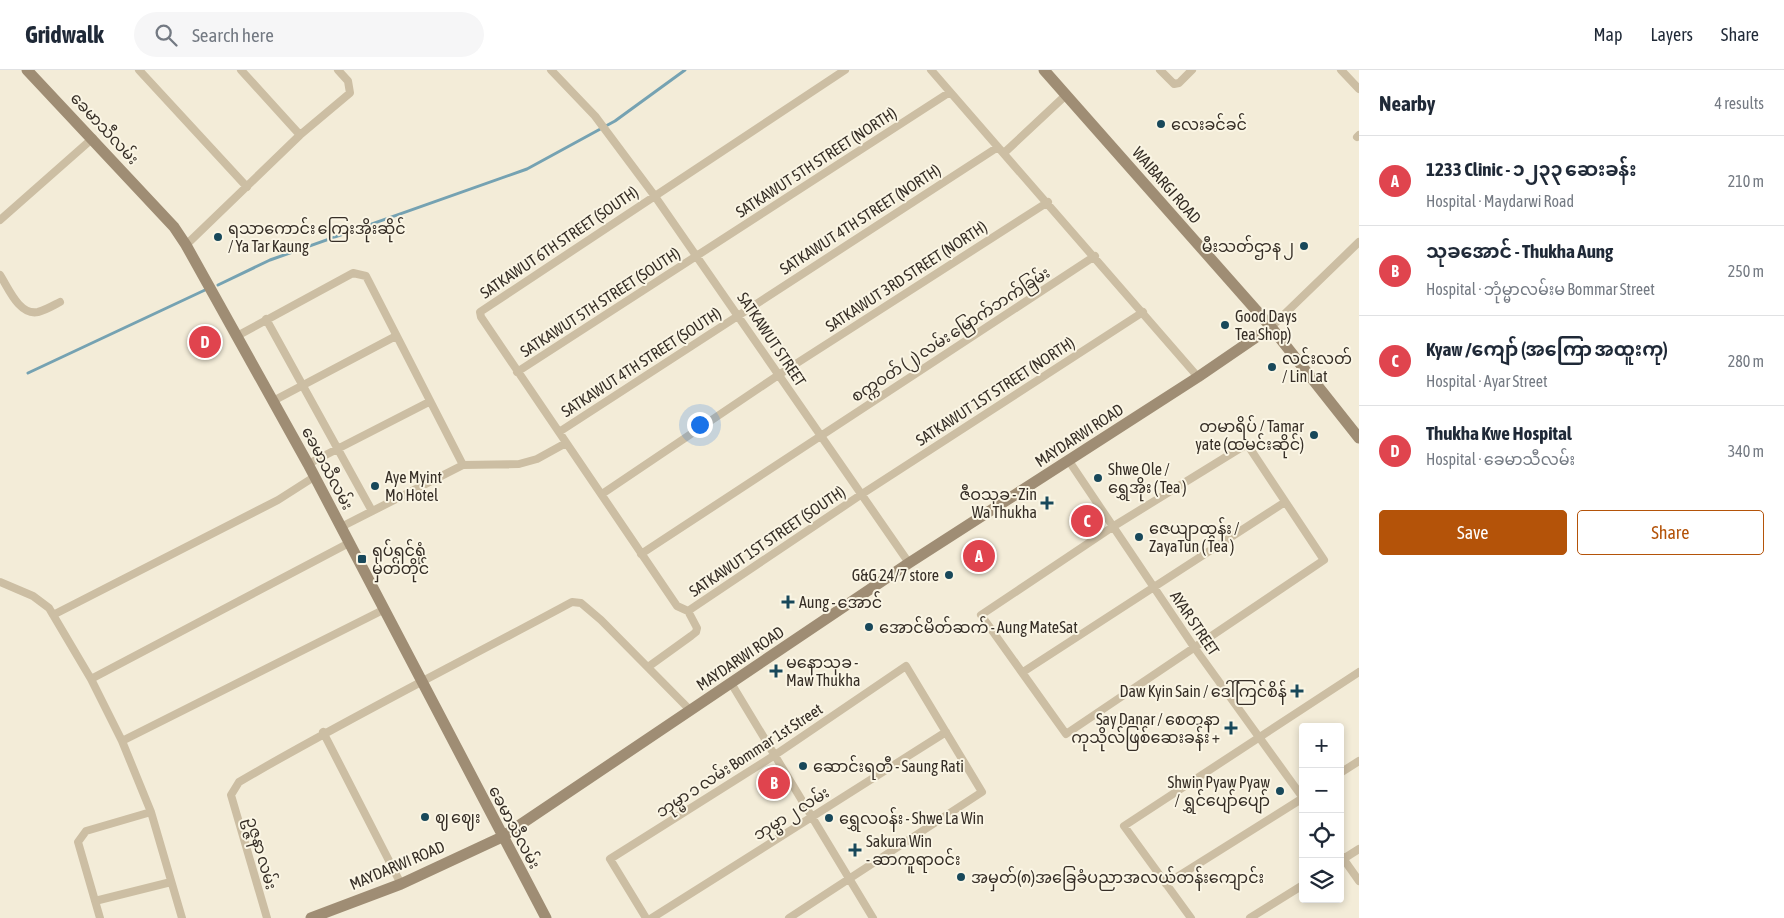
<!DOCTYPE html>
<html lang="en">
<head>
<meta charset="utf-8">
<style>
	body { margin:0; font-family:"Asap Condensed","Noto Sans Myanmar",sans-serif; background:#f6f6f7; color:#1f2937 }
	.controls { position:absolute; right:15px; bottom:15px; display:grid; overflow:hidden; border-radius:5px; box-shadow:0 2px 8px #0003 }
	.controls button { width:45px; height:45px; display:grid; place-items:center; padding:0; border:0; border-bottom:1px solid #e0e1e3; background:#fff; color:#1f2937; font:25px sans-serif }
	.you { position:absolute; left:699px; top:354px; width:18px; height:18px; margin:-12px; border:4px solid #fff; border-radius:50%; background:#1a73e8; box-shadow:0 0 0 8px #1a73e833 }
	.badge { display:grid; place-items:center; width:32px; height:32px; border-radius:50%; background:#b45309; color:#fff; font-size:16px; font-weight:700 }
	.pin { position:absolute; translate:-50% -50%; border:2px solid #fff; box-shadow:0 1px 5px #0006 }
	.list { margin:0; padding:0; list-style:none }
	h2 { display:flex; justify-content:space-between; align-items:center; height:65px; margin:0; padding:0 20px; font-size:21px }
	h2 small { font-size:16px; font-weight:400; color:#747a83 }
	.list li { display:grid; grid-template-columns:32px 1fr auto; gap:15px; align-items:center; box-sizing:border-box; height:90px; padding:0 20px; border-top:1px solid #e0e1e3 }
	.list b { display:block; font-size:19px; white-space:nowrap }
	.list p { margin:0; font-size:16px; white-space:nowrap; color:#747a83 }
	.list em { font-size:16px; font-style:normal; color:#747a83 }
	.actions { display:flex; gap:10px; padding:15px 20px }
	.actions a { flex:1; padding:11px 0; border:1px solid #b45309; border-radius:5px; text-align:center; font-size:18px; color:#b45309 }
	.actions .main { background:#b45309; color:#fff }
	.icon { flex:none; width:28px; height:28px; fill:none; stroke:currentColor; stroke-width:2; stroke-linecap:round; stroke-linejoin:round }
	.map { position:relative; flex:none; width:1359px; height:848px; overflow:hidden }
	header { display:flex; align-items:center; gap:30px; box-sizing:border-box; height:70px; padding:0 25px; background:#fff; border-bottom:1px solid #e0e1e3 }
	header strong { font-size:24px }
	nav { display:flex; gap:28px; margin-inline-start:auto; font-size:18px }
	.search { width:350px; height:45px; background:#f6f6f7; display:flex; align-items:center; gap:12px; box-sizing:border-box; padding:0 18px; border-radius:28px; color:#747a83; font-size:19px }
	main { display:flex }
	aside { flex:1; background:#fff }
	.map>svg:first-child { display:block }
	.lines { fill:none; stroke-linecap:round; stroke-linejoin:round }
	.stream { stroke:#75a2b2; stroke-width:3 }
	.street { stroke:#ccbea3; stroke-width:8 }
	.secondary { stroke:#9f8d74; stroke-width:11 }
	.poi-dot { fill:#18485a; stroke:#faf5e4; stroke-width:2 }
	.labels { text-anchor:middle; stroke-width:4; stroke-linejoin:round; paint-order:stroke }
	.poi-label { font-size:16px; fill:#362e26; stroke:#faf5e4; text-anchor:start }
	.street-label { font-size:16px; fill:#362e26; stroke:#faf5e4 }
</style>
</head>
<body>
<header>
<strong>Gridwalk</strong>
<div class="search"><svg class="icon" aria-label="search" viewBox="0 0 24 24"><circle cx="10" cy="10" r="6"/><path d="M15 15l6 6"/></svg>Search here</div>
<nav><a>Map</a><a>Layers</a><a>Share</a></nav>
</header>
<main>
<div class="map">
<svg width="1359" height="848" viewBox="0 0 1359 848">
	<rect width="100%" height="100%" fill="#f3ecd8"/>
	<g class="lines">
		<path class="stream" d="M 218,215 L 270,190 L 527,99 L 615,51 L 685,0
			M 28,303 L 205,220"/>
		<path class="street" d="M 139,0 L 247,117
			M 241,0 L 300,65
			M 551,0 L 595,46 L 654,125 L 909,493
			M 931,0 L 1198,307
			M 1160,0 L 1174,14 L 1179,13 L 1192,0
			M 1341,0 L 1359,19
			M 1357,67 L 1359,65
			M 1004,83 L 1066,25
			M 0,150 L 93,68
			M 186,175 L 300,65 L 350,23 L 348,11 L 338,0
			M 0,205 C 8,217 19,246 38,242 C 46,240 54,235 60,232
			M 266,249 L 372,441
			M 1271,257 L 1359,172
			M 237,266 L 353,203 L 366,206 L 463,395
			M 517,302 L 950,22
			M 273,331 L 396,266
			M 559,362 L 998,77
			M 1247,374 L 1324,490 L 1066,664 L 981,545 L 1114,456 Z
			M 1069,391 L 1194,577 L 1303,728
			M 308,394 L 429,332
			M 602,424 L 780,304 L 1048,132
			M 341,457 L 463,395 L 519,394 L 537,389 L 566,373
			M 641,484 L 1095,186
			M 0,512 L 33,526 L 49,538 L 91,609 L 122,671 L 151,742 L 182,848
			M 688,541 L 862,424 L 1143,242
			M 53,545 L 278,430 L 314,407
			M 648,597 L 691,566 L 696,562 L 697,558 L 688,541 L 677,536 L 481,247 L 480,242 L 845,0
			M 1023,602 L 1285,432
			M 91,609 L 349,473
			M 731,613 L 873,848
			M 323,662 L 401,814
			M 122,671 L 385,539
			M 1340,703 L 1359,691
			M 1340,784 L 1359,811
			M 1340,791 L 1359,779
			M 1166,814 L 1303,728
			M 95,831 L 171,812
			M 100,848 L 78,772 L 86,761 L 151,742
			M 267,848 L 231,725 L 239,712 C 348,648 461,592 572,532 L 581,533 L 601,550 L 690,640
			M 646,848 L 610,789 L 775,685 L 906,596 L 982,722 L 789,848
			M 652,848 L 946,662
			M 1191,848 L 1124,756 L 1359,602
			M 1250,848 L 1303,815"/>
		<path class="secondary" d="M 27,0 L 174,157 L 186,175 L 308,394 L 546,848
			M 1044,0 L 1271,257 L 1359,368
			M 311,848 L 401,814 L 502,767 L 909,493 L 1198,307 L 1271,257"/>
	</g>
	<g class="poi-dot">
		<circle cx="1161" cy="54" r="5"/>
		<circle cx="218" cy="167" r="5"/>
		<circle cx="1304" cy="176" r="5"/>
		<circle cx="1225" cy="255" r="5"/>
		<circle cx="1272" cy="297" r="5"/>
		<circle cx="1314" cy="365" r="5"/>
		<circle cx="1098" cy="408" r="5"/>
		<circle cx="375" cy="416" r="5"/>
		<path d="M1044.5 425.5h5v5h5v5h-5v5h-5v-5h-5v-5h5z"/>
		<circle cx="1139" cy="467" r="5"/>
		<rect x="357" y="484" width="10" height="10" rx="2.5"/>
		<circle cx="949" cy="505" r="5"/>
		<path d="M785.5 524.5h5v5h5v5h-5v5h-5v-5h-5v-5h5z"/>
		<circle cx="869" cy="557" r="5"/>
		<path d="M773.5 593.5h5v5h5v5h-5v5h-5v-5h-5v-5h5z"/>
		<path d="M1294.5 613.5h5v5h5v5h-5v5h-5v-5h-5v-5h5z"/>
		<path d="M1228.5 650.5h5v5h5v5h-5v5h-5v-5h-5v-5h5z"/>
		<circle cx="803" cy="696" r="5"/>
		<circle cx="1280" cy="721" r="5"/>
		<circle cx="425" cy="747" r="5"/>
		<circle cx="829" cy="748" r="5"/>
		<path d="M852.5 772.5h5v5h5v5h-5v5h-5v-5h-5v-5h5z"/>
		<circle cx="961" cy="807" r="5"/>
	</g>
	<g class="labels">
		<g class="poi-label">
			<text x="1171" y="60">လေးခင်ခင်</text>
			<text x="228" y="164">ရသာကောင်း ကြေးအိုးဆိုင်<tspan x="228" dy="18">/ Ya Tar Kaung</tspan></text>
			<text x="1294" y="182" text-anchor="end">မီးသတ်ဌာန ၂</text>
			<text x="1235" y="252">Good Days<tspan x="1235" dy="18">Tea Shop)</tspan></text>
			<text x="1282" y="294">လင်းလတ်<tspan x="1282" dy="18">/ Lin Lat</tspan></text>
			<text x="1304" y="362" text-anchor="end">တမာရိပ် / Tamar<tspan x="1304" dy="18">yate (ထမင်းဆိုင်)</tspan></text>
			<text x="1108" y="405">Shwe Ole /<tspan x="1108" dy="18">ရွှေအိုး ( Tea )</tspan></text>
			<text x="385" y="413">Aye Myint<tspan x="385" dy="18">Mo Hotel</tspan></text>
			<text x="1037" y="430" text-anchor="end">ဇီဝသုခ - Zin<tspan x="1037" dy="18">Wa Thukha</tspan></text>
			<text x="1149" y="464">ဇေယျာထွန်း /<tspan x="1149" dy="18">ZayaTun ( Tea )</tspan></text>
			<text x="372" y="486">ရုပ်ရှင်ရုံ<tspan x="372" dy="18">မှတ်တိုင်</tspan></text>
			<text x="939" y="511" text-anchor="end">G&amp;G 24/7 store</text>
			<text x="799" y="538">Aung - အောင်</text>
			<text x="879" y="563">အောင်မိတ်ဆက် - Aung MateSat</text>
			<text x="786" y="598">မနောသုခ -<tspan x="786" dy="18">Maw Thukha</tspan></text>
			<text x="1287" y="627" text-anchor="end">Daw Kyin Sain / ဒေါ်ကြင်စိန်</text>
			<text x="1220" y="655" text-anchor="end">Say Danar / စေတနာ<tspan x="1220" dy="18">ကုသိုလ်ဖြစ်ဆေးခန်း +</tspan></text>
			<text x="813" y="702">ဆောင်းရတီ - Saung Rati</text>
			<text x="1270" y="718" text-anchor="end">Shwin Pyaw Pyaw<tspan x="1270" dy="18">/ ရွှင်ပျော်ပျော်</tspan></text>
			<text x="435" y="753">ဈ ဈေး</text>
			<text x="839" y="754">ရွှေလဝန်း - Shwe La Win</text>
			<text x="866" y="777">Sakura Win<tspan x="866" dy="18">- ဆာကူရာဝင်း</tspan></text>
			<text x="971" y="813">အမှတ်(၈)အခြေခံပညာအလယ်တန်းကျောင်း</text>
		</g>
		<g class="street-label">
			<text transform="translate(105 58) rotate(47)" y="6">ခေမာသီလမ်း</text>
			<text transform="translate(816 92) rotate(-33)" y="6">SATKAWUT 5TH STREET (NORTH)</text>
			<text transform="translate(1167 115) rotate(49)" y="6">WAIBARGI ROAD</text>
			<text transform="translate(860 149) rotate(-33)" y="6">SATKAWUT 4TH STREET (NORTH)</text>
			<text transform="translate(559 172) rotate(-34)" y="6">SATKAWUT 6TH STREET (SOUTH)</text>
			<text transform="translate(906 206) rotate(-33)" y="6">SATKAWUT 3RD STREET (NORTH)</text>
			<text transform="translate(600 232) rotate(-33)" y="6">SATKAWUT 5TH STREET (SOUTH)</text>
			<text transform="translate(950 264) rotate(-33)" y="6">စက္ကဝတ် (၂) လမ်း မြောက်ဘက်ခြမ်း</text>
			<text transform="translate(772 269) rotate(56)" y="6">SATKAWUT STREET</text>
			<text transform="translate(641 292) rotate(-33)" y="6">SATKAWUT 4TH STREET (SOUTH)</text>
			<text transform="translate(995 321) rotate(-33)" y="6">SATKAWUT 1ST STREET (NORTH)</text>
			<text transform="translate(1079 365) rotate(-33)" y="6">MAYDARWI ROAD</text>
			<text transform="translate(328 398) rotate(62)" y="6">ခေမာသီလမ်း</text>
			<text transform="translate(767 471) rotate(-34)" y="6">SATKAWUT 1ST STREET (SOUTH)</text>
			<text transform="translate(1195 553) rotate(56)" y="6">AYAR STREET</text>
			<text transform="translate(740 588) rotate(-34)" y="6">MAYDARWI ROAD</text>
			<text transform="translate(739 690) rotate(-33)" y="6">ဘုမ္မာ ၁ လမ်း Bommar 1st Street</text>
			<text transform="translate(791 743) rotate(-32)" y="6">ဘုမ္မာ ၂ လမ်း</text>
			<text transform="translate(515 757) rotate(62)" y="6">ခေမာသီလမ်း</text>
			<text transform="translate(262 783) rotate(74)" y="6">ဥဇ္ဇနာ လမ်း</text>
			<text transform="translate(397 795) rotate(-23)" y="6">MAYDARWI ROAD</text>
		</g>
	</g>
</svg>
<div class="controls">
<button>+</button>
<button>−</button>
<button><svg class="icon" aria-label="locate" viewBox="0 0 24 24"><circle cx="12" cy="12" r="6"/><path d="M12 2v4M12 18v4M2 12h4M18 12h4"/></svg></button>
<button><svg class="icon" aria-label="layers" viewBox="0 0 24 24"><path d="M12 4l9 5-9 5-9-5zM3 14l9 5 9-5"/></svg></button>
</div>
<div class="you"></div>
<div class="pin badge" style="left:979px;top:486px;background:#e0444e">A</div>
<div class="pin badge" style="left:774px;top:713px;background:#e0444e">B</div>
<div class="pin badge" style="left:1087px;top:451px;background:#e0444e">C</div>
<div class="pin badge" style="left:205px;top:272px;background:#e0444e">D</div>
</div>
<aside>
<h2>Nearby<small>4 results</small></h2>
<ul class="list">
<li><span class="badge" style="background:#e0444e">A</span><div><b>1233 Clinic - ၁၂၃၃ ဆေးခန်း</b><p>Hospital · Maydarwi Road</p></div><em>210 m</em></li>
<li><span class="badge" style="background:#e0444e">B</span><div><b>သုခအောင် - Thukha Aung</b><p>Hospital · ဘုံမ္မာလမ်းမ Bommar Street</p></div><em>250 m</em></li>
<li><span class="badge" style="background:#e0444e">C</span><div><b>Kyaw /ကျော် (အကြော အထူးကု)</b><p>Hospital · Ayar Street</p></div><em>280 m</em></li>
<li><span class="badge" style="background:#e0444e">D</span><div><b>Thukha Kwe Hospital</b><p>Hospital · ခေမာသီလမ်း</p></div><em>340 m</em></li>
</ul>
<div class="actions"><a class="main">Save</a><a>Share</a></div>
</aside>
</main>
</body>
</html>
